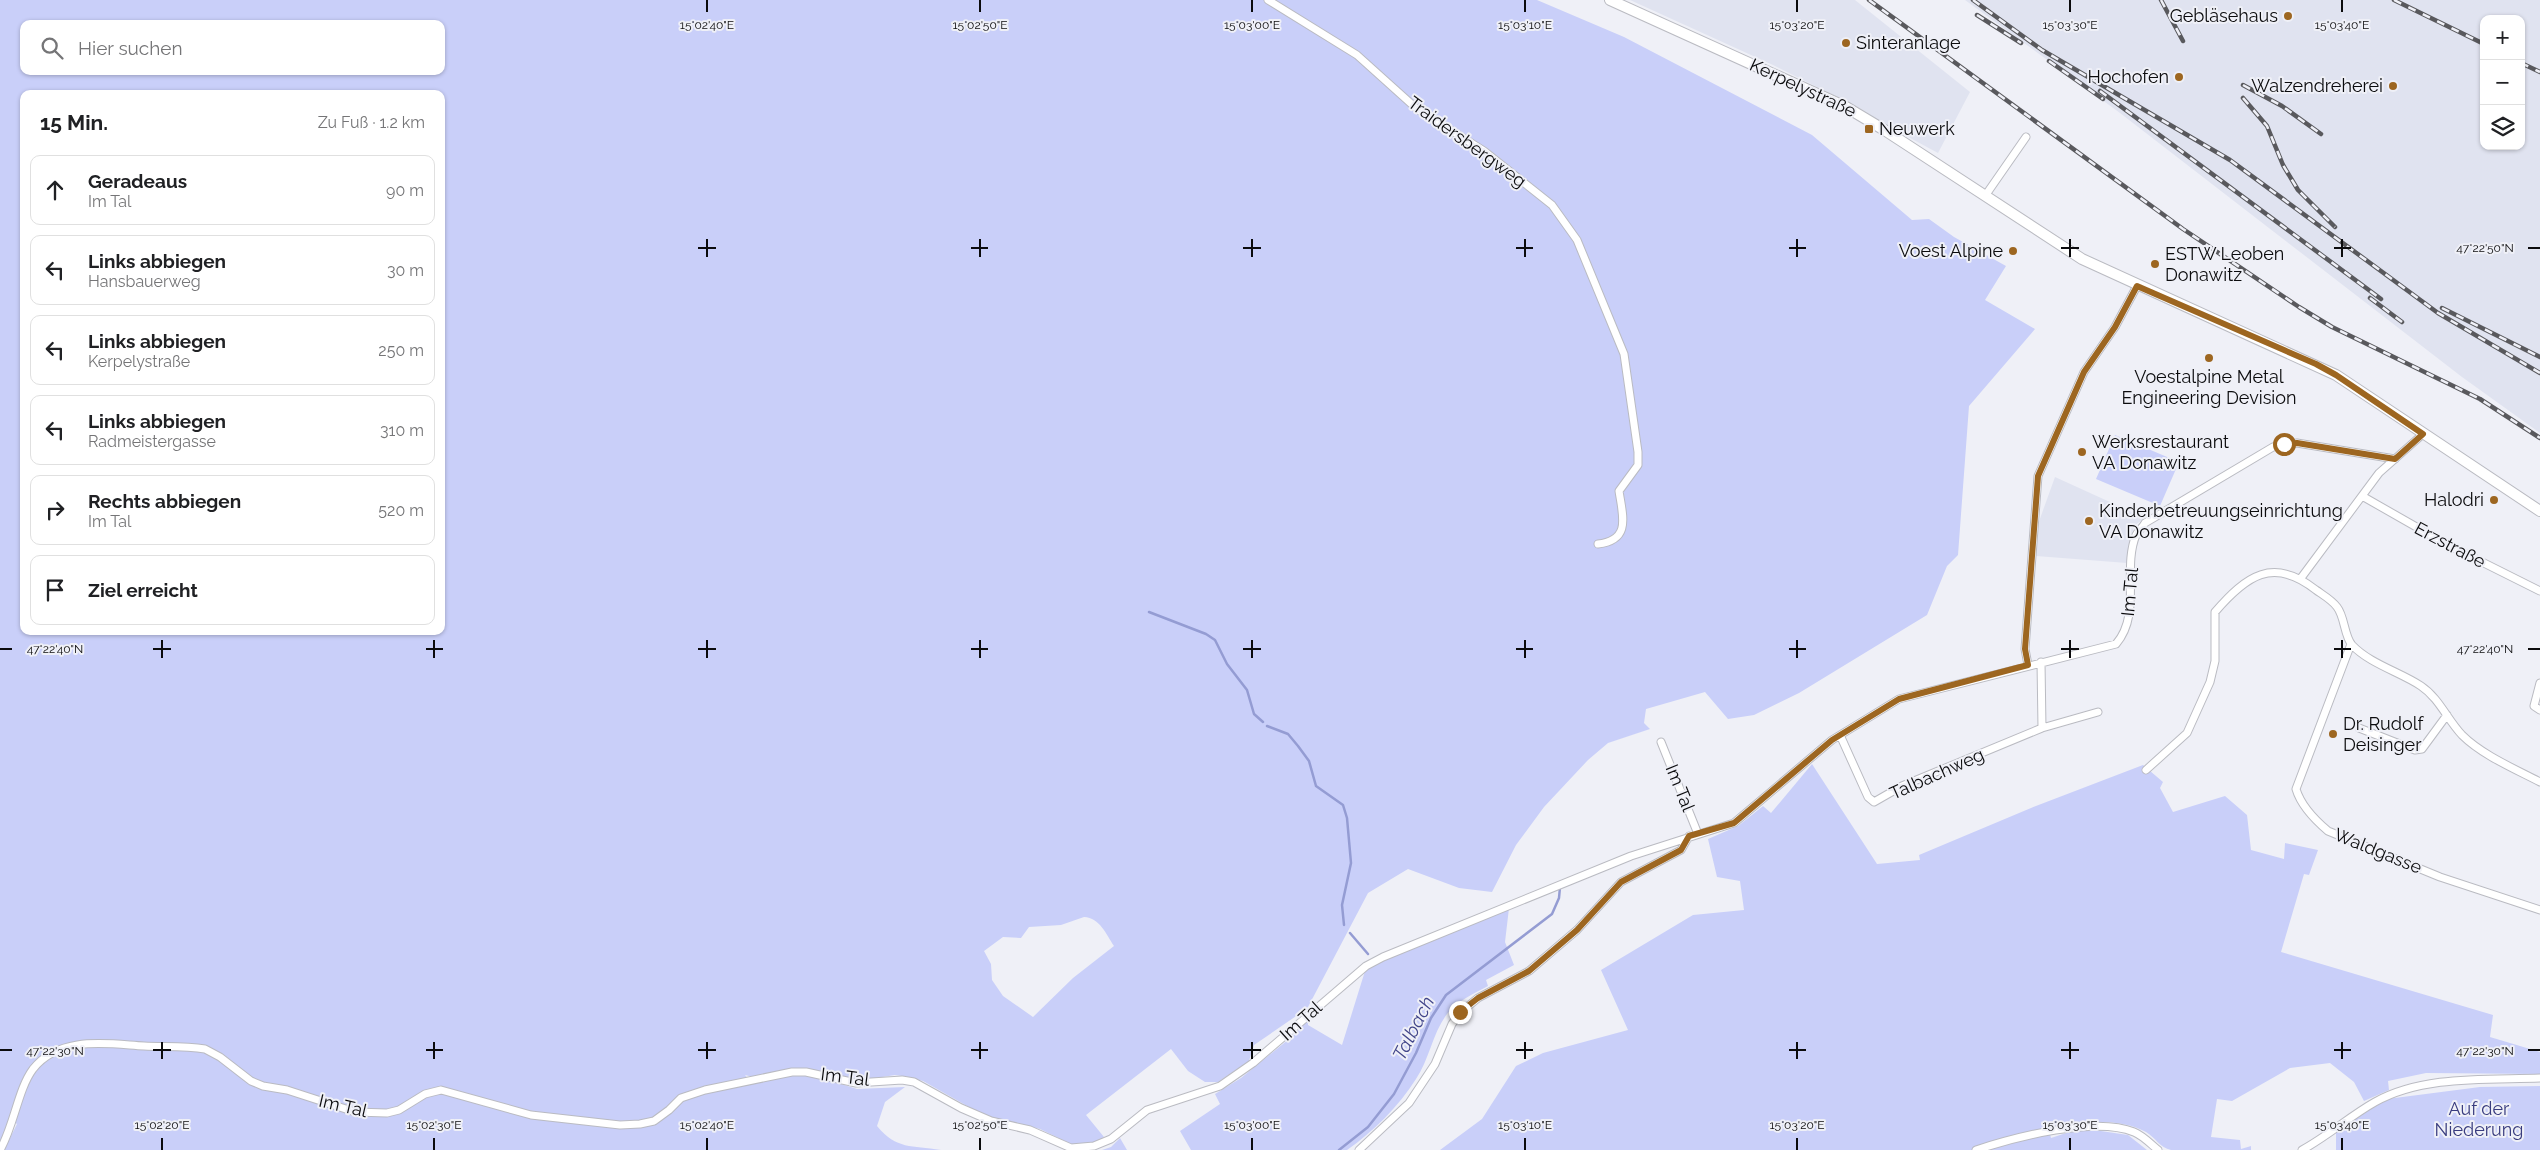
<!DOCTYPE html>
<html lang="de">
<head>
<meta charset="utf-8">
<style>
	body { margin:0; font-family:Raleway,sans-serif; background:#f2f2f2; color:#202124 }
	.controls { position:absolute; right:15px; top:15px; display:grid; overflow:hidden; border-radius:10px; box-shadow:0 1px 4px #0004 }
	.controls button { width:45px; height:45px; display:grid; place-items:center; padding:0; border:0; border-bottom:1px solid #e0e0e0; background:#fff; color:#202124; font:25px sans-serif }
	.stop { position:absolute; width:15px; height:15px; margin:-11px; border:4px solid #9d6620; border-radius:50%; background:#fff }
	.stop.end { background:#9d6620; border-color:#fff; box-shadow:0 1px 5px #0008 }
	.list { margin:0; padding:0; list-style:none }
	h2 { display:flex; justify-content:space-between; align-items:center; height:65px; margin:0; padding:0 20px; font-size:21px }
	h2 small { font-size:16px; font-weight:400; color:#757577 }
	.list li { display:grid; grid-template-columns:32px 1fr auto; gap:15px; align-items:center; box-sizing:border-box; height:70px; margin:0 10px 10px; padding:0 10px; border:1px solid #e0e0e0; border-radius:10px }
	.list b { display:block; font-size:19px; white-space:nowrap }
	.list p { margin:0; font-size:16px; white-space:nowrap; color:#757577 }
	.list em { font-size:16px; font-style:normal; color:#757577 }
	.icon { flex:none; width:28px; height:28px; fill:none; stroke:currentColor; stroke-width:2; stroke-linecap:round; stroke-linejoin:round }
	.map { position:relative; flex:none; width:2540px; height:1150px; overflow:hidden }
	.search { position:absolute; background:#fff; box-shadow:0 1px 4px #0004; left:20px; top:20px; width:425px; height:55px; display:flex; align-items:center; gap:12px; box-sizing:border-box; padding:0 18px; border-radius:10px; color:#757577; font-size:19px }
	.panel { position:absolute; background:#fff; box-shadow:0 1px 4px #0004; left:20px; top:90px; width:425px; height:545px; border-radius:10px }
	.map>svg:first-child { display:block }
	.built { fill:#e0e3f0; fill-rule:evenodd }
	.green { fill:#c9cff9; fill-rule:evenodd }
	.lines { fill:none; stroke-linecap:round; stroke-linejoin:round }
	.stream { stroke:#949cd3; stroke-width:2.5 }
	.minor-casing { stroke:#babbc2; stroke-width:9 }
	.secondary-casing { stroke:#babbc2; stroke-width:12 }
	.minor { stroke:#fff; stroke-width:7 }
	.secondary { stroke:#fff; stroke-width:10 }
	.rail-casing { stroke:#59595d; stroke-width:4.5 }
	.rail { stroke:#eff0f7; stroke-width:2.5; stroke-dasharray:8; stroke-linecap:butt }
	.route { stroke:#9d6620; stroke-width:6 }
	.ticks { fill:none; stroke:#0b0b0d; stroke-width:2 }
	.poi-dot { fill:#9d6620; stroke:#eff0f7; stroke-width:2 }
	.labels { text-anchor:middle; stroke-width:4; stroke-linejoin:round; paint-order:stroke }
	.poi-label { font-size:18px; fill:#0b0b0d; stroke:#eff0f7; text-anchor:start }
	.street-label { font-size:18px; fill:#0b0b0d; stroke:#eff0f7 }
	.park-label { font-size:18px; fill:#393c7f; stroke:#eff0f7 }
	.water-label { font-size:19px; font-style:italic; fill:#42468a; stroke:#eff0f7 }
	.ticks-label { font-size:12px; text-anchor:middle; fill:#0b0b0d; stroke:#eff0f7; stroke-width:4; stroke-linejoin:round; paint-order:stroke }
</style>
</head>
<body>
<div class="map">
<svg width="2540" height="1150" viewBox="0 0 2540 1150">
	<rect width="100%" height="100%" fill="#eff0f7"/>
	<path class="built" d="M 1630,0 L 1855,0 L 1970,92 L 1938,153 L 1888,126 L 1861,109 L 1773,65 Z
		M 1965,0 L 2540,0 L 2540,433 L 2462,377 L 2120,113 ZM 2484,19 L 2521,19 L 2521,146 L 2484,146 Z
		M 2055,477 L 2145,518 L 2135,525 L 2129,541 L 2127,563 L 2036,556 L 2037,527 Z"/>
	<path class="green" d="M 0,0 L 1537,0 L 1624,37 L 1812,135 L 1912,220 L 1929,219 L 1954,237 L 2006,266 L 1985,300 L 2035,329 L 1969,406 L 1958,555 L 1947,566 L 1927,615 L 1799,693 L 1754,715 L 1728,719 L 1705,692 L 1646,709 L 1644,723 L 1650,729 L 1608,743 L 1588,760 L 1544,807 L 1516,845 L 1492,892 L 1459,888 L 1408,869 L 1368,893 L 1308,1007 L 1302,1012 L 1254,1045 L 1249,1061 L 1218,1082 L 1205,1082 L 1188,1071 L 1171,1049 L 1086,1115 L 1104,1137 L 1092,1144 L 1075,1146 L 1040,1129 L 983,1115 L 923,1081 L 909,1077 L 895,1075 L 863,1080 L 812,1070 L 796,1069 L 753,1077 L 745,1075 L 752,1084 L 789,1076 L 803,1075 L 822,1078 L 857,1089 L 905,1087 L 885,1102 L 877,1126 C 897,1150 911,1145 941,1150 L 4,1150 L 17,1124 L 11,1120 L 0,1143 ZM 24,24 L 441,24 L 441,71 L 24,71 ZM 24,94 L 441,94 L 441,631 L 24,631 ZM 1084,917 C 1100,918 1106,934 1114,946 L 1073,978 L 1033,1017 L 1003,996 L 992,980 L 991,964 L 984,951 L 1003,937 L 1021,938 L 1029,927 L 1061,925 Z
		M 2115,435 L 2179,462 L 2160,506 L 2096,479 Z
		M 1812,764 L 1877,864 L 1920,860 L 1919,855 L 2031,808 L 2143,765 L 2163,782 L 2160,788 L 2173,812 L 2225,796 L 2247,815 L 2251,850 L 2284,859 L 2285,843 L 2318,850 L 2309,875 L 2304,874 L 2281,952 L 2493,1015 L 2490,1037 L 2540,1052 L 2540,1074 L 2426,1073 L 2388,1081 L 2389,1090 L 2364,1101 L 2354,1082 L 2330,1063 L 2290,1068 L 2232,1101 L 2217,1099 L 2211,1137 L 2240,1140 L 2241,1149 L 2251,1146 L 2251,1150 C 2228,1150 2193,1150 2171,1150 C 2160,1148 2155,1137 2146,1132 C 2117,1116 2079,1123 2048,1127 L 2051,1138 L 2072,1131 L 2094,1130 L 2128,1135 L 2147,1150 L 1440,1150 L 1482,1119 L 1516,1066 L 1543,1053 L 1628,1030 L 1601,970 L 1693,915 L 1744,910 L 1740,881 L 1717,877 L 1708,839 L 1738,826 L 1763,806 L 1771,813 Z
		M 1509,908 L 1505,942 L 1514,965 L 1486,980 L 1488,986 C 1475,993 1457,1001 1447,1014 C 1433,1032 1429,1060 1416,1079 C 1399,1106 1373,1132 1347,1150 L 1191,1150 L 1180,1131 L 1220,1104 L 1215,1094 L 1241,1078 L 1294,1035 L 1308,1020 L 1308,1025 L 1342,1045 L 1365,971 L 1382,960 Z
		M 2540,1086 L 2540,1150 L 2336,1150 L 2336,1131 L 2387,1099 L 2480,1087 Z
		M 1120,1138 L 1127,1150 L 1102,1150 L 1111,1147 Z"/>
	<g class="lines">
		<path class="stream" d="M 1149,612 L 1206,634 L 1215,640 L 1227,664 L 1247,690 L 1254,714 L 1263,722
			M 1267,726 L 1288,734 L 1298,746 L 1309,761 L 1316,786 L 1343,805 L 1347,818 L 1351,863 L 1342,905 L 1344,925
			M 1350,933 L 1368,954
			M 1339,1150 L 1368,1127 L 1394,1094 L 1416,1053 L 1431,1018 L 1446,995 L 1552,914 L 1559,898 L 1560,887"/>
		<defs>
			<path id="minor" d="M 1268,0 L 1357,55 L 1417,109 L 1484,151 L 1552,205 L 1577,240 L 1624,354 L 1638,452 L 1638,465 L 1619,491 C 1623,517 1631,540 1598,544
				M 1985,196 L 2026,137
				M 2362,496 L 2448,545 L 2540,591
				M 2301,578 L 2379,473 L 2423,434
				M 2351,644 L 2296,789 C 2301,806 2315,820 2328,831 L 2440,877 L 2540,910
				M 2028,665 L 2025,649 L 2038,476 L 2084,372 L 2115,327 L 2137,286
				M 2540,683 L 2534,706 L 2540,710
				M 2042,728 L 2098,712
				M 2359,728 L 2415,750 L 2422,749 L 2447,715
				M 1840,735 L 1868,797 L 1874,802 L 1902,786 L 2042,728 L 2041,662
				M 1661,742 L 1698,834
				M 2146,770 L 2187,733 L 2210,682 L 2215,661 L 2215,612 C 2246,576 2273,556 2316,590 C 2323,595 2332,600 2337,607 C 2345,617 2344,636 2352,645 C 2370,664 2400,672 2421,686 C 2439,698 2447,719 2462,735 C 2482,755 2515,769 2540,782
				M 0,1150 C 14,1126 18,1089 33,1069 C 60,1035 108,1044 144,1046 C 164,1047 185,1046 205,1049 L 220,1057 L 251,1081 L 263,1086 L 287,1090 L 355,1112 L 387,1113 L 399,1110 L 425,1094 L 441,1090 L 531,1115 L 620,1125 L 640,1124 L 654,1121 L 669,1110 L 681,1098 L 705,1090 L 792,1072 L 806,1072 L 856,1083 L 902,1080 L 914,1082 L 961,1108 L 991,1121 L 1030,1130 L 1071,1148 L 1094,1146 L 1111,1139 L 1147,1110 L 1220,1086 L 1253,1063 L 1366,966 L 1383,957 L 1631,856 L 1734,823 L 1832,740 L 1899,699 L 2116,644 C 2142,614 2122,569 2136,535 C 2138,531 2143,527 2145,523 L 2273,447 L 2297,443 L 2395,459
				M 1359,1150 L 1409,1103 L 1435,1064 L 1452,1024 L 1461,1012 L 1478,998 L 1529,971 L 1577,930 L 1621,882 L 1681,850 L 1689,836
				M 1976,1150 C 2016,1137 2095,1116 2134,1132 C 2142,1135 2151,1144 2158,1150
				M 2302,1150 C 2328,1136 2350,1116 2375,1102 C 2423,1075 2487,1080 2540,1078"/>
			<path id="secondary" d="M 1610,0 L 1846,107 L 1886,131 L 2082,259 L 2336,375 L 2540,511"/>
		</defs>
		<use href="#minor" class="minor-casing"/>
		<use href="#secondary" class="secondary-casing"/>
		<use href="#minor" class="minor"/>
		<use href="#secondary" class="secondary"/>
		<defs>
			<path id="rail" d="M 1869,0 L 2183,229 L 2299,307 L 2332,327 L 2480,399 L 2540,438
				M 1973,0 L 2042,50 L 2230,160 L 2438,313 L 2540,373
				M 2161,0 L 2183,41
				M 2394,0 L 2484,44
				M 1977,15 L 2021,43
				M 2049,61 L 2103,99
				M 2521,63 L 2540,72
				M 2243,85 L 2282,106 L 2321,134
				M 2100,91 L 2381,299
				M 2243,98 L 2267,126 L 2283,165 L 2298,190 L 2335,227
				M 2370,298 L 2402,322
				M 2442,308 L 2540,357"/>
		</defs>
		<use href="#rail" class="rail-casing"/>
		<use href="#rail" class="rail"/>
	</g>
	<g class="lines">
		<path class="route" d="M 1460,1012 L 1478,998 L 1529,971 L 1577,930 L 1621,882 L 1681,850 L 1689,836 L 1734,823 L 1832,740 L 1899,699 L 2028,665 L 2025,649 L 2038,476 L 2084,372 L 2115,327 L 2137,286 L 2316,364 L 2336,375 L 2423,434 L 2395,459 L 2297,443 L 2284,444"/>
	</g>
	<path class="ticks" d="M 707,0 L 707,12M 980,0 L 980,12M 1252,0 L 1252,12M 1525,0 L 1525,12M 1797,0 L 1797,12M 2070,0 L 2070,12M 2342,0 L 2342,12M 707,239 L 707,257M 980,239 L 980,257M 1252,239 L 1252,257M 1525,239 L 1525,257M 1797,239 L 1797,257M 2070,239 L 2070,257M 2342,239 L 2342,257M 698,248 L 716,248M 971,248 L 988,248M 1243,248 L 1261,248M 1516,248 L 1533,248M 1789,248 L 1806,248M 2061,248 L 2079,248M 2334,248 L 2351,248M 2528,248 L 2540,248M 162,640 L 162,658M 434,640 L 434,658M 707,640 L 707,658M 980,640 L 980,658M 1252,640 L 1252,658M 1525,640 L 1525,658M 1797,640 L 1797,658M 2070,640 L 2070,658M 2342,640 L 2342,658M 0,649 L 12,649M 153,649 L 171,649M 426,649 L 443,649M 698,649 L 716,649M 971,649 L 988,649M 1243,649 L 1261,649M 1516,649 L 1533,649M 1789,649 L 1806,649M 2061,649 L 2079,649M 2334,649 L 2351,649M 2528,649 L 2540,649M 162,1042 L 162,1059M 434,1042 L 434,1059M 707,1042 L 707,1059M 980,1042 L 980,1059M 1252,1042 L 1252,1059M 1525,1042 L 1525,1059M 1797,1042 L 1797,1059M 2070,1042 L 2070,1059M 2342,1042 L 2342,1059M 0,1050 L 12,1050M 153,1050 L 171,1050M 426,1050 L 443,1050M 698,1050 L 716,1050M 971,1050 L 988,1050M 1243,1050 L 1261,1050M 1516,1050 L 1533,1050M 1789,1050 L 1806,1050M 2061,1050 L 2079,1050M 2334,1050 L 2351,1050M 2528,1050 L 2540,1050M 162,1138 L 162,1150M 434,1138 L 434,1150M 707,1138 L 707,1150M 980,1138 L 980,1150M 1252,1138 L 1252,1150M 1525,1138 L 1525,1150M 1797,1138 L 1797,1150M 2070,1138 L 2070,1150M 2342,1138 L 2342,1150"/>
	<g class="poi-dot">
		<circle cx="2288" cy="16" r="5"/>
		<circle cx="1846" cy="43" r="5"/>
		<circle cx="2179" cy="77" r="5"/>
		<circle cx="2393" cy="86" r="5"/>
		<rect x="1864" y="124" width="10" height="10" rx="2.5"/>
		<circle cx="2013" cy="251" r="5"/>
		<circle cx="2155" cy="264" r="5"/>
		<circle cx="2209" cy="358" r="5"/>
		<circle cx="2082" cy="452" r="5"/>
		<circle cx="2494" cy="500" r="5"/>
		<circle cx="2089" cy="521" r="5"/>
		<circle cx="2333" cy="734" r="5"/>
	</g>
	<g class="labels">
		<g class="poi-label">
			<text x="2278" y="22" text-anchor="end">Gebläsehaus</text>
			<text x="1856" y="49">Sinteranlage</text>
			<text x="2169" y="83" text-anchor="end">Hochofen</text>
			<text x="2383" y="92" text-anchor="end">Walzendreherei</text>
			<text x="1879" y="135">Neuwerk</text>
			<text x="2003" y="257" text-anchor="end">Voest Alpine</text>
			<text x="2165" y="260">ESTW Leoben<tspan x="2165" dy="21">Donawitz</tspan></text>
			<text x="2209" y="383" text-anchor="middle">Voestalpine Metal<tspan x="2209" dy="21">Engineering Devision</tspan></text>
			<text x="2092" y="448">Werksrestaurant<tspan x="2092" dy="21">VA Donawitz</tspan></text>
			<text x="2484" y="506" text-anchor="end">Halodri</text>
			<text x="2099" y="517">Kinderbetreuungseinrichtung<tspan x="2099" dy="21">VA Donawitz</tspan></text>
			<text x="2343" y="730">Dr. Rudolf<tspan x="2343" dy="21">Deisinger</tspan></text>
		</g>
		<g class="street-label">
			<text transform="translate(1803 88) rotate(25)" y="6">Kerpelystraße</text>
			<text transform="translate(1467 142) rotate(36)" y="6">Traidersbergweg</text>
			<text transform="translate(2450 545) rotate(28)" y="6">Erzstraße</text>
			<text transform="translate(2130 592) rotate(-85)" y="6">Im Tal</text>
			<text transform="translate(1937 774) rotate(-24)" y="6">Talbachweg</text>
			<text transform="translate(1680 788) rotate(68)" y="6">Im Tal</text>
			<text transform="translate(2378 851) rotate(22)" y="6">Waldgasse</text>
			<text transform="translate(1301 1021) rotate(-42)" y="6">Im Tal</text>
			<text transform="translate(845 1077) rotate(7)" y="6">Im Tal</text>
			<text transform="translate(343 1106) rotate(13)" y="6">Im Tal</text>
		</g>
		<g class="park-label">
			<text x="2479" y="1115">Auf der<tspan x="2479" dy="21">Niederung</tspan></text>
		</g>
		<g class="water-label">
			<text transform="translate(1413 1028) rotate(-63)" y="7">Talbach</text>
		</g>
	</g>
	<g class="ticks-label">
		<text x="707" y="29">15°02'40"E</text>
		<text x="980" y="29">15°02'50"E</text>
		<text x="1252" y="29">15°03'00"E</text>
		<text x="1525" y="29">15°03'10"E</text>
		<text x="1797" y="29">15°03'20"E</text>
		<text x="2070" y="29">15°03'30"E</text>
		<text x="2342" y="29">15°03'40"E</text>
		<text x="2485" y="252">47°22'50"N</text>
		<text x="55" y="653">47°22'40"N</text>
		<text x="2485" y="653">47°22'40"N</text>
		<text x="55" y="1055">47°22'30"N</text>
		<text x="2485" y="1055">47°22'30"N</text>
		<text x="162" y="1129">15°02'20"E</text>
		<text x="434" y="1129">15°02'30"E</text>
		<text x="707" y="1129">15°02'40"E</text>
		<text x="980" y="1129">15°02'50"E</text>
		<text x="1252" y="1129">15°03'00"E</text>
		<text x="1525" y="1129">15°03'10"E</text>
		<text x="1797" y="1129">15°03'20"E</text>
		<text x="2070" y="1129">15°03'30"E</text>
		<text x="2342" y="1129">15°03'40"E</text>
	</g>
</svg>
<div class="controls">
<button>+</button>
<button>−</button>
<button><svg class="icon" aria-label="layers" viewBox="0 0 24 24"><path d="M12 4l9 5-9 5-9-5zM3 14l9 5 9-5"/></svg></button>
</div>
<div class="stop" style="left:2284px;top:444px"></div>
<div class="stop end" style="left:1460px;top:1012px"></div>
<div class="search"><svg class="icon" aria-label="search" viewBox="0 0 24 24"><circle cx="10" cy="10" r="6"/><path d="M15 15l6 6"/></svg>Hier suchen</div>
<section class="panel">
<h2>15 Min.<small>Zu Fuß · 1.2 km</small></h2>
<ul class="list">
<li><svg class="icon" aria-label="ahead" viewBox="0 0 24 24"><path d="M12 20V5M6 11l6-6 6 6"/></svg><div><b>Geradeaus</b><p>Im Tal</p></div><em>90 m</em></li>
<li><svg class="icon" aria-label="left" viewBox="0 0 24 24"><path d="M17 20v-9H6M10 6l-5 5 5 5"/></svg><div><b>Links abbiegen</b><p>Hansbauerweg</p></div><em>30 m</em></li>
<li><svg class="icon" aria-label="left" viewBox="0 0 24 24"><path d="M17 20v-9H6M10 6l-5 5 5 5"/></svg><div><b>Links abbiegen</b><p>Kerpelystraße</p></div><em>250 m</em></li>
<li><svg class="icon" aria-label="left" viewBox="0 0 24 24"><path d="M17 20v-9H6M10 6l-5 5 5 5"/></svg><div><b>Links abbiegen</b><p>Radmeistergasse</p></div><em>310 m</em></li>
<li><svg class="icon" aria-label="right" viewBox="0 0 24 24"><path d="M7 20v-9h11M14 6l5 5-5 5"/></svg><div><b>Rechts abbiegen</b><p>Im Tal</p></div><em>520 m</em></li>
<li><svg class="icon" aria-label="arrive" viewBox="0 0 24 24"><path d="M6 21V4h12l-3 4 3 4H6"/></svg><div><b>Ziel erreicht</b></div></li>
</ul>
</section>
</div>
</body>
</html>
